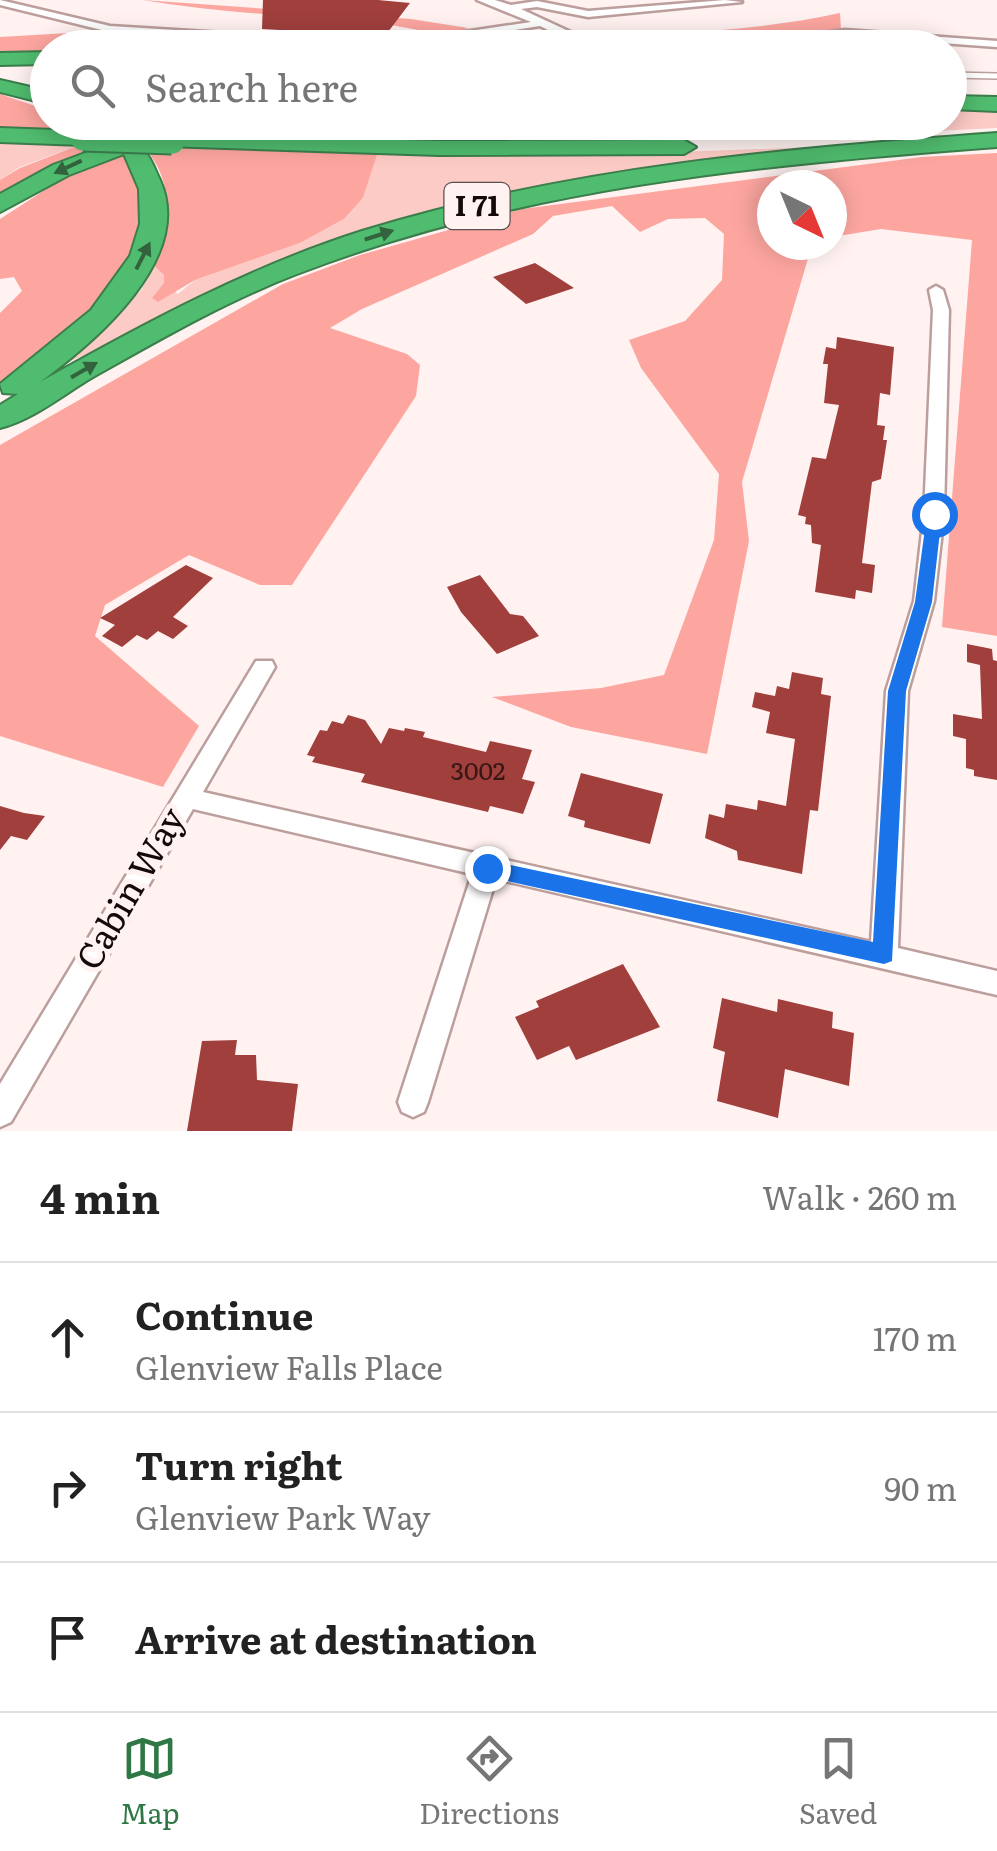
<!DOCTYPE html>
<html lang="en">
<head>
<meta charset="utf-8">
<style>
	body { margin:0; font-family:Literata,serif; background:#f6f6f6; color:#222 }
	.compass { position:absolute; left:757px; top:170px; width:90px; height:90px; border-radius:50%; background:#fff; box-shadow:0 5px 25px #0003; rotate:137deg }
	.stop { position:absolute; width:30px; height:30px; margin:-22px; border:8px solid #1a73e8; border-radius:50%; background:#fff }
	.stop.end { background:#1a73e8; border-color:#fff; box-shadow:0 2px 10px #0008 }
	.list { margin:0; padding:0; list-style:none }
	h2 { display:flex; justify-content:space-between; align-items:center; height:130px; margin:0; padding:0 40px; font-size:42px }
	h2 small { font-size:32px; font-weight:400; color:#767676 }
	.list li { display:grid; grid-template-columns:65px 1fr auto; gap:30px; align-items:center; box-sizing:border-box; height:150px; padding:0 40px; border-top:2px solid #e0e0e0 }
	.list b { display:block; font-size:38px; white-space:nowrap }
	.list p { margin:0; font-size:32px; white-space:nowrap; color:#767676 }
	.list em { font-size:32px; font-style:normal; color:#767676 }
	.icon { flex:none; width:55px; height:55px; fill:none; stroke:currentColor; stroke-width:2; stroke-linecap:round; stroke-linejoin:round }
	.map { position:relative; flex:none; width:997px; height:1131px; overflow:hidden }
	.search { position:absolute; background:#fff; box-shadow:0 5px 25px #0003; left:30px; right:30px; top:30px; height:110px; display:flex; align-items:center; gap:25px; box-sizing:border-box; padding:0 35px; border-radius:55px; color:#767676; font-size:38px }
	.sheet { height:580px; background:#fff }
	nav { display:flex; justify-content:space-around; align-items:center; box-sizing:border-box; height:140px; border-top:2px solid #e0e0e0; background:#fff; font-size:28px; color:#767676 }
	nav a { display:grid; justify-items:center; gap:5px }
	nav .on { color:#2f7744 }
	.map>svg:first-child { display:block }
	.green { fill:#fdcbc6 }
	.forest { fill:#fda6a0 }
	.building { fill:#a03f3c }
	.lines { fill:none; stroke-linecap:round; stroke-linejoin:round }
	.lane-casing { stroke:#bc9f9d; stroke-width:8 }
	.street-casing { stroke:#bc9f9d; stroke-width:5 }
	.highway-casing { stroke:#3b7e4c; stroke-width:4 }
	.lane { stroke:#fff; stroke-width:5 }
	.street { fill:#fff; fill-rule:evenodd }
	.highway { fill:#50bc6f; fill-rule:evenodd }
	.highway-bridge-casing { stroke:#3b7e4c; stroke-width:29; stroke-linecap:butt }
	.highway-bridge { stroke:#50bc6f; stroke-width:25 }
	.oneway { fill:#32633c }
	.route { fill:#1a73e8 }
	.labels { text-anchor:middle; stroke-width:10; stroke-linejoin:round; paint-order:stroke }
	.number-label { font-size:25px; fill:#371716 }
	.shield { fill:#fff2f1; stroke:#5a504f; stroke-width:2.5 }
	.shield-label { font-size:28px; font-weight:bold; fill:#140a0a }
	.near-street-label { font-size:35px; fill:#140a0a; stroke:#fff2f1 }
</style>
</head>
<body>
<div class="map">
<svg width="997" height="1131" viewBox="0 0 997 1131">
	<rect width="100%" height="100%" fill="#fff2f1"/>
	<path class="green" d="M 950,107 L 997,109 L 997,128 L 775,139 L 780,136 L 757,123 L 950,122 Z
		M 437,123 L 619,123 L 597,134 L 604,143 L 545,143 L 523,134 Z
		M 0,139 L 87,142 L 20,167 L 0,180 Z
		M 868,145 C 719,158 572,173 428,214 L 68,362 L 142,289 L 153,265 L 164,275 L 164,283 L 178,294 L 195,280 L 300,243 L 344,219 L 363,198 L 378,152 L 678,152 Z"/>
	<path class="forest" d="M 142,0 L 411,19 L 468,28 C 445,40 402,25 376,23 C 297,16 221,13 142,0 Z
		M 840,13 L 841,29 L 750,41 L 763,47 L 497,48 L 493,39 C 515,29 538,41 561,39 C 655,34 748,33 840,13 Z
		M 86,32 L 387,47 L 48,48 L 47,55 L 0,55 L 0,37 Z
		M 0,94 L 47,110 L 48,122 L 73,123 L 89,133 L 0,130 Z
		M 437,122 L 523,134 L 545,143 L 161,136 L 207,123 Z
		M 757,122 L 781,136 L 605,143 L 598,138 L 619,123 Z
		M 87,142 L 110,143 L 0,195 L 0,180 L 20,168 Z
		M 143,145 L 378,152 L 363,198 L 344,219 L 300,243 L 195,280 L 158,302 L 152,298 L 164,283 L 164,275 L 153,265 C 171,221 175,183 143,145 Z
		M 122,151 L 140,177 L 145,234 L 112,292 L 51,350 L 0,386 L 0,313 L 22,291 L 14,277 L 0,279 L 0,219 L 76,170 Z
		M 997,153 L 997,636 L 942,627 L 972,240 L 881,229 L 832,237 L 832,185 L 772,185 L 772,245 L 812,245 L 742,482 L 749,541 L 707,754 L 571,727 L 492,697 L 601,688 L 664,675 L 714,540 L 719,474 L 641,368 L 629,340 L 685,321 L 722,280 L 724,234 L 705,218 L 668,219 L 640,232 L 612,206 L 553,216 L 533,234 L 362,309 L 330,328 L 407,354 L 420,365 L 416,396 L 292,585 L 260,585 L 189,555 L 105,605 L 95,636 L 199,726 L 163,787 L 0,736 L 0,445 L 283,284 L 360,255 L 522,209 L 922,157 Z"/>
	<path class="building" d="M 263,0 L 378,0 L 410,3 L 385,36 L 262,29 Z
		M 535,263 L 543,268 L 574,288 L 526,304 L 493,277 Z
		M 837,337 L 894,347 L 890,395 L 880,393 L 877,425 L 885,426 L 883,440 L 887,440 L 881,479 L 872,482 L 862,563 L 875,565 L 872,593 L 856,590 L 855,599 L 815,592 L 821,545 L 812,543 L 811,525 L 805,524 L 806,517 L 798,515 L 812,457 L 826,459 L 839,405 L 824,403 L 828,364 L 823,364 L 826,347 L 836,349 Z
		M 186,565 L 213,578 L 173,617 L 188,626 L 173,639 L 158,631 L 147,640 L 137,635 L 122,647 L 102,636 L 115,625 L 100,618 Z
		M 480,575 L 510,614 L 523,616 L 539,636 L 497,654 L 461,612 L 447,587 Z
		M 967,644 L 992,649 L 993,660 L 997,661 L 997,780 L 974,776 L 974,770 L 966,768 L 966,739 L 953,736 L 953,714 L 982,719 L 980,665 L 967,662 Z
		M 792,672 L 823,678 L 821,694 L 831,696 L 818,811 L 810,810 L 802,874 L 738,860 L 737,851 L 705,838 L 709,814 L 724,818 L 726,804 L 757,810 L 758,800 L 786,806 L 795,739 L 766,733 L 770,712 L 752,707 L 755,692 L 775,696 L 777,686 L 789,689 Z
		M 348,715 L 365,720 L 381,744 L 389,728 L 404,731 L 405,728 L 425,732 L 423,737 L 486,752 L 490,741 L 532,750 L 522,779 L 535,782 L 523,814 L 490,806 L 488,812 L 361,782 L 365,774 L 312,762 L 315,757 L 307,755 L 320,730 L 327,731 L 332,721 L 343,724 Z
		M 581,773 L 663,794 L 650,844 L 584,827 L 585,821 L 568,816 Z
		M 0,806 L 24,813 L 45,816 L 27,840 L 11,836 L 0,850 Z
		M 623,964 L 660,1027 L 576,1060 L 569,1046 L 537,1060 L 515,1017 L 539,1007 L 536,1001 Z
		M 722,998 L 777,1012 L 778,999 L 833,1012 L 832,1028 L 854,1033 L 849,1086 L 785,1069 L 778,1118 L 717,1101 L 725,1052 L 713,1048 Z
		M 237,1040 L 235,1055 L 256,1055 L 257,1080 L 298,1084 L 292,1131 L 187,1131 L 202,1041 Z"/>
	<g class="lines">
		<defs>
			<path id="lane" d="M 950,75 L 997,76"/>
			<path id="street" d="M 0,0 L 110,26 L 351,41 L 410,40 L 531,22 L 477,0 L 495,0 L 511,5 L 537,1 L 588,11 L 725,0 L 742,2 L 588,17 L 537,7 L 521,9 L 605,48 L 580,46 L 540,26 L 410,46 L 351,47 L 110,32 L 0,5 Z
				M 845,30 L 997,41 L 997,47 L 845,36 L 747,48 L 710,48 Z
				M 936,286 L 943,290 L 949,310 L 944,514 L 934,601 L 908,691 L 898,948 L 997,971 L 997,995 L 496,879 L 428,1102 L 424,1112 L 413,1117 L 402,1112 L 398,1102 L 472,874 L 193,809 L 11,1122 L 0,1127 L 0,1084 L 256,661 L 272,661 L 275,667 L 203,792 L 871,942 L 886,691 L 914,601 L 924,514 L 933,310 L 929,290 Z"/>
			<path id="highway" d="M 48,52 L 48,64 L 0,65 L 0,53 Z
				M 0,80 L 48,91 L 48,104 L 0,92 Z
				M 950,96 L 997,97 L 997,111 L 950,109 Z
				M 0,128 L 83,131 L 94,138 L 83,145 L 0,142 Z
				M 152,128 L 163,135 L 140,148 C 150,154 154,168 160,180 C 195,258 95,342 40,382 C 143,324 249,267 362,231 C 568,167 783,149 997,133 L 997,147 C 758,165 522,187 297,274 C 226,301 159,340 93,377 C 64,394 33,420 0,428 L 0,405 L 18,394 L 3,393 L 0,384 L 91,310 L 130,256 L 140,224 L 139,189 L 124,154 L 69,175 L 0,212 L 0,194 L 53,165 Z
				M 172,134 L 439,141 L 684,140 L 696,147 L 684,154 L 439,155 L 164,146 L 160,141 Z"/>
		</defs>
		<use href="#lane" class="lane-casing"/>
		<use href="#street" class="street-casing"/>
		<use href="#highway" class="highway-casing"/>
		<use href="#lane" class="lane"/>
		<use href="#street" class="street"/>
		<use href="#highway" class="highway"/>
		<defs>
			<path id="highway-bridge" d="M 83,138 L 172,141"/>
		</defs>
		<use href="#highway-bridge" class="highway-bridge-casing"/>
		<use href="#highway-bridge" class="highway-bridge"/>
	</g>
	<defs><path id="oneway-solid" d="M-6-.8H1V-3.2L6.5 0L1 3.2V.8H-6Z" transform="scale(2.5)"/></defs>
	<g class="oneway">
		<use href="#oneway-solid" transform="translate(68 167) rotate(155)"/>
		<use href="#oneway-solid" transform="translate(379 235) rotate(-18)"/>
		<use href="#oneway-solid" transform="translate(143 256) rotate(-63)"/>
		<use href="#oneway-solid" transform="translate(84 370) rotate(-30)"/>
	</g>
	<path class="route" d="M 934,509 L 942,514 L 932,602 L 906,691 L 892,961 L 884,964 L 480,875 L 480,862 L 487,860 L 873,942 L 888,691 L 915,602 L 927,514 Z"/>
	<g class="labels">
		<g class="number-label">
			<text x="478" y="780">3002</text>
		</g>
		<rect class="shield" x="444.5" y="183" width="65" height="46" rx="8"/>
		<g class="shield-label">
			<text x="477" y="216">I 71</text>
		</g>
		<g class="near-street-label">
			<text transform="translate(131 889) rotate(-60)" y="12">Cabin Way</text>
		</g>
	</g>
</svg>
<svg class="compass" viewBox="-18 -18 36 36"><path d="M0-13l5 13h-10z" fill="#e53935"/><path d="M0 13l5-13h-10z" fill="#767676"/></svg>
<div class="stop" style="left:934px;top:514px"></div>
<div class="stop end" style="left:487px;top:868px"></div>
<div class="search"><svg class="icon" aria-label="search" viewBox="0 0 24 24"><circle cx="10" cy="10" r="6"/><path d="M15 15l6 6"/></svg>Search here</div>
</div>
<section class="sheet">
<h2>4 min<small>Walk · 260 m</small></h2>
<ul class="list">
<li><svg class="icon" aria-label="ahead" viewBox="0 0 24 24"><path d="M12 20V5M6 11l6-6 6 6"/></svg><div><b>Continue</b><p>Glenview Falls Place</p></div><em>170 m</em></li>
<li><svg class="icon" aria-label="right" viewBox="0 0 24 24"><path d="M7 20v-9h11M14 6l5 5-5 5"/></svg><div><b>Turn right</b><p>Glenview Park Way</p></div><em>90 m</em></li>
<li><svg class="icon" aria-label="arrive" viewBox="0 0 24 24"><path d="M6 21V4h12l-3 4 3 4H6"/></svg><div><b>Arrive at destination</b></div></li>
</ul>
</section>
<nav>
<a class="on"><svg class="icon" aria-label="map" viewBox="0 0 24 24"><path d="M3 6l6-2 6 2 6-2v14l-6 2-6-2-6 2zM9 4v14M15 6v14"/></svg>Map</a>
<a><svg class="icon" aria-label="directions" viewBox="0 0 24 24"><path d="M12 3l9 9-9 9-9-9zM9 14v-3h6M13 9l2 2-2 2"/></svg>Directions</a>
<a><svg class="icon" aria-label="saved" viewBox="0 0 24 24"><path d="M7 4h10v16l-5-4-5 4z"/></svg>Saved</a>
</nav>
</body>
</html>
